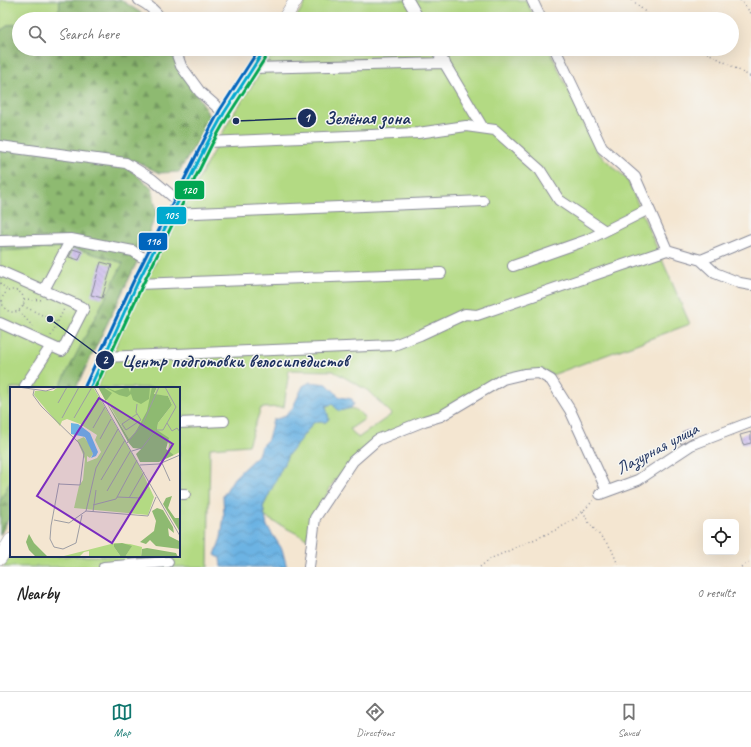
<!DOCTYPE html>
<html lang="en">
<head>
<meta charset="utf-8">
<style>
	body { margin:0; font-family:Caveat,sans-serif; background:#f6f6f6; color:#222 }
	.controls { position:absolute; right:12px; bottom:12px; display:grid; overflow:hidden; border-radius:6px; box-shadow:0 4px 16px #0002 }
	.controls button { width:36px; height:36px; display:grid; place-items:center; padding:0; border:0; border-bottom:1px solid #e0e0e0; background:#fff; color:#222; font:20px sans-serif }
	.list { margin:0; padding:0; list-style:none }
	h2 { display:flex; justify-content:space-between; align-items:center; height:52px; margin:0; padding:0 16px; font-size:17px }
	h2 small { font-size:13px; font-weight:400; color:#767676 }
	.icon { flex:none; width:22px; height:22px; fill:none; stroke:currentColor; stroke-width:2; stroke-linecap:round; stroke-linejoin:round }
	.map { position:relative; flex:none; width:751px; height:567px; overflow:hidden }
	.search { position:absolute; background:#fff; box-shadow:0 4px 16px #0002; left:12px; right:12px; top:12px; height:44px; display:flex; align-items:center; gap:10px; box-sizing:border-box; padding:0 14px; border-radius:22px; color:#767676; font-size:15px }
	.sheet { height:124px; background:#fff }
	nav { display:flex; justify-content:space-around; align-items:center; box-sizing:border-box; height:56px; border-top:1px solid #e0e0e0; background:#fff; font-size:11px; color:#767676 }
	nav a { display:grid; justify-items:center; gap:2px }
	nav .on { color:#0f766e }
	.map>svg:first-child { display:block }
	.green { fill:#b3da83; stroke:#678470 }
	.forest { fill:url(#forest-firs); stroke:#547468 }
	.water { fill:url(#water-waves); stroke:#4471a0 }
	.building { fill:url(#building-back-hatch) }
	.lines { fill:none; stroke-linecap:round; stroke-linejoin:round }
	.minor-casing { stroke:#888a98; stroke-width:12 }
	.major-casing { stroke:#888a98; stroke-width:14 }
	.path { stroke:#888a98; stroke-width:1.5; stroke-dasharray:1 3; stroke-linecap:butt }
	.minor { stroke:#fff; stroke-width:10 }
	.major { stroke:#fff; stroke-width:13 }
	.bus-1-casing { stroke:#f6f6f2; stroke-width:6 }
	.bus-2-casing { stroke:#f6f6f2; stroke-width:6 }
	.bus-3-casing { stroke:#f6f6f2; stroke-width:6 }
	.bus-1 { stroke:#00a9ce; stroke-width:3 }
	.bus-2 { stroke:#00a651; stroke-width:3 }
	.bus-3 { stroke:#0065bd; stroke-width:3 }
	.labels { text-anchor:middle; stroke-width:3; stroke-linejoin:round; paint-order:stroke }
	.street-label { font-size:17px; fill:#1b2f5e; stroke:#f6f6f2 }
	.inset-road { fill:none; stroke:#9d9da3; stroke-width:1 }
	.view { fill:#7b2cbf; fill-opacity:0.15; stroke:#7b2cbf; stroke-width:2 }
	.inset-edge { fill:none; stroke:#1b2f5e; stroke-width:2 }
	.leader { fill:none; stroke:#1b2f5e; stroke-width:1.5 }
	.callout-dot { fill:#1b2f5e; stroke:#f6f6f2; stroke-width:1.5 }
	.mark-label { font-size:12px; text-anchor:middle; font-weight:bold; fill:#fff }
	.callout-label { font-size:18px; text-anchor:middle; font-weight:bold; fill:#1b2f5e; stroke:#f6f6f2; stroke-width:3; stroke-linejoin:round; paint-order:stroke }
	.line-badge { stroke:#f6f6f2; stroke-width:1.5 }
	.badge-label { font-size:11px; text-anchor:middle; font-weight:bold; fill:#fff }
</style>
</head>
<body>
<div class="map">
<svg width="751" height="567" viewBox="0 0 751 567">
	<defs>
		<pattern id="forest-firs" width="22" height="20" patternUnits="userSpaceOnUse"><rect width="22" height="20" fill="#8eba71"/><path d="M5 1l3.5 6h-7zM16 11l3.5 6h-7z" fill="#739860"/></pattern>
		<pattern id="water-waves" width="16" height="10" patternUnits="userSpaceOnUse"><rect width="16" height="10" fill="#6cb3e3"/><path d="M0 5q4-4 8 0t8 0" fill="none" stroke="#5892bb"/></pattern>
		<pattern id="building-back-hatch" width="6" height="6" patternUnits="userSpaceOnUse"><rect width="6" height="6" fill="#c3afec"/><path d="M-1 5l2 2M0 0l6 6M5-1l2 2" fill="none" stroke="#9e8fc2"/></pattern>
	</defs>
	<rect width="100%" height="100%" fill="#f6f6f2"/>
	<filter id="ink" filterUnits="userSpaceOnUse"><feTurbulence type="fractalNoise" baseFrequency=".025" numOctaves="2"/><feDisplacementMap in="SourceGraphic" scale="8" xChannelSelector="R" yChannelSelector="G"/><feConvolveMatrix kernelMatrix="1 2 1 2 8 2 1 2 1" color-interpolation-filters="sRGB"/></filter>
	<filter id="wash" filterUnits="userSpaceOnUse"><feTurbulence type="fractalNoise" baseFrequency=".012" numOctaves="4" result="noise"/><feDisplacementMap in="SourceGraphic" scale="16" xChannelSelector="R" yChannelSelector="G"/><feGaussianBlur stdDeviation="0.9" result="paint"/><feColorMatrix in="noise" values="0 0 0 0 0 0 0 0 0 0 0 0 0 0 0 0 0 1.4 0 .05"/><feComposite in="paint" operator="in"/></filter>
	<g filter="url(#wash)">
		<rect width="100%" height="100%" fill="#f4e6d1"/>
		<path class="green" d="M 0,0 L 59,0 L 60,7 L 53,19 L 19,19 L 19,24 L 9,25 L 0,31 Z
			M 307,0 L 526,0 L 535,19 L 295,19 Z
			M 276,49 L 549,49 L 598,153 L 627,179 L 690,324 L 552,375 L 544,370 L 525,371 L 447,409 L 370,443 L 334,481 L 326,496 L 312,516 L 307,539 L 265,517 L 263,507 L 288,455 L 314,422 L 326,422 L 326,406 L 332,404 L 339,411 C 354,407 356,407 365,419 L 350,429 L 358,438 L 392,414 L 367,390 L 333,371 L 289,370 L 284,407 L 261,408 L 248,445 L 210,448 L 208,567 L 3,567 L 11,554 L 11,556 L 179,556 L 179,388 L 97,388 L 136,300 L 230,119 Z
			M 0,241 L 133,251 L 65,388 L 11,388 L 11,496 L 0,516 Z"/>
		<path class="forest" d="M 59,0 L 121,0 L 147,17 L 148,19 L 53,19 L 60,7 Z
			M 19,24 L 19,49 L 168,49 L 205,107 L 210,120 L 179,172 L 159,173 L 136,161 L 130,169 L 152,189 L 157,212 L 140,256 L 76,388 L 59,388 L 123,263 L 71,247 L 0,251 L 0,31 L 9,25 Z
			M 11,480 L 11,515 L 0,535 L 0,501 Z"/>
		<path class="water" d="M 310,382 L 327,384 L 340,397 L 352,399 L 354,404 L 351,408 L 339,411 L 332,404 L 326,406 L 329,419 L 326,422 L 314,422 L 288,455 L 263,507 L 267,526 L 282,549 L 286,564 L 286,567 L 221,567 L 220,558 L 215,555 L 221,538 L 224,516 L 223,496 L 234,478 L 258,455 L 261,446 L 268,439 L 273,420 L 283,417 L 292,409 L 303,386 Z"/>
		<g id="blocks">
			<path class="building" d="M 73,249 L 82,252 L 79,260 L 69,257 Z
				M 101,262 L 112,265 L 102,298 L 91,295 Z
				M 690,429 L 693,437 L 681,444 L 678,437 L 684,435 L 682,432 Z
				M 751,432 L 751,443 L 743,445 L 740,435 Z"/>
		</g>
	</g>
	<g filter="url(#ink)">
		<use href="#blocks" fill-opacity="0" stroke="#888a98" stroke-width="1"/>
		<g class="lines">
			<defs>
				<path id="minor" d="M 139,0 C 147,4 156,12 161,19
					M 408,0 L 419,19
					M 532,0 L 541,19
					M 175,49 L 181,66 L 200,92 L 224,113
					M 436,49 L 483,128
					M 555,49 L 602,148 L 635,177 L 667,250
					M 253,68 L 445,63
					M 208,142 L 418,133 L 466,126 L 495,130 L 540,170 L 559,200 L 605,231
					M 0,146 L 126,163 L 152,179 L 178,201
					M 172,214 L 483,201
					M 0,241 L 71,239 L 133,251 L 140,256 L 149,260
					M 701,260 L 751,239
					M 513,266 L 587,240 L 649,209
					M 0,271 L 84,308 L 62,351 L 0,323
					M 137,284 L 441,273
					M 44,290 L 71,239
					M 104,357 L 394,345 L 420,335 L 465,314 L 477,315 L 667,250 L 701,260 L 715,273 L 740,283 L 751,285
					M 25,386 L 51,346
					M 179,423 L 224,421
					M 179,494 L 185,494
					M 600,494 L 638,480 L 691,445 L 751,422
					M 104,567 L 168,562
					M 309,567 L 315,518 L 353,461 L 377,440 L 424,421 L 441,416 L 503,379 L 524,374 L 539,373 L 551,380 L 570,410 L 607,491"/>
				<path id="major" d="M 284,19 L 296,0
					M 90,388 L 137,284 L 208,142 L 224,113 L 265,49
					M 0,558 L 11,540"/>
			</defs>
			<use href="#minor" class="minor-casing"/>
			<use href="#major" class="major-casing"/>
			<path class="path" d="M 632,0 L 653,19
				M 740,0 L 751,13
				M 700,49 L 710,54 L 751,77
				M 0,283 L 8,291
				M2 301a11 11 0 1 1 22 0a11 11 0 1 1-22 0Z
				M 24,299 L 44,300
				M 23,306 L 57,322
				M 19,311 L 35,329
				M 51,336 L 64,309
				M 583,511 L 589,523 L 611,548 L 619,567
				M 480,567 L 490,559 L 558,529 L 576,518 L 594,500
				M 741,567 L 751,561"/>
			<use href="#minor" class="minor"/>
			<use href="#major" class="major"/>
			<defs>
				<path id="bus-1" d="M 90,388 L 137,284 L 208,142 L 224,113 L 265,49"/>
				<path id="bus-2" d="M 95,388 L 142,286 L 212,144 L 228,116 L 269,52"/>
				<path id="bus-3" d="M 85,386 L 133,282 L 204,140 L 220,110 L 259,49"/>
			</defs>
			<use href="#bus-1" class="bus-1-casing"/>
			<use href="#bus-2" class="bus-2-casing"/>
			<use href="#bus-3" class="bus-3-casing"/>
			<use href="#bus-1" class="bus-1"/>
			<use href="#bus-2" class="bus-2"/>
			<use href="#bus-3" class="bus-3"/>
		</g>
	</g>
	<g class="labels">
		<g class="street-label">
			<text transform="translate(657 448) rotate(-28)" y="6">Лазурная улица</text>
		</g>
	</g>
	<g transform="translate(10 387)">
		<rect width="170" height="170" fill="#f4e6d1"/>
		<path d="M 48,0 L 83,0 L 129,78 L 144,110 L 138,128 L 64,121 L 69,99 L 73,93 L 75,72 L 67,53 L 74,50 L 80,58 L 83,67 L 80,71 L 77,69 L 77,75 L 87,71 L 91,65 L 85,53 L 87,48 L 70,37 L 57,32 L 52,34 L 50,39 L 24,8 L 25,4 L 43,4 ZM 89,0 L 144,0 L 139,25 L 120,54 ZM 147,0 L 170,0 L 170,65 L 164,68 L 158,65 L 159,57 L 147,43 L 148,36 L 162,18 L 158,9 L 144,8 ZM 105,156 L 120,157 L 132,160 L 131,170 L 115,170 L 121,160 L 113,157 L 104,160 L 111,170 L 79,170 L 79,164 L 74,165 L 69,170 L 50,170 Z" fill="#b3da83"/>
		<path d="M 88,0 L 93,0 L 102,6 L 96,14 L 119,52 L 125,46 L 137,24 L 142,0 L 147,0 L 144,7 L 158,9 L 162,18 L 148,36 L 147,43 L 159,51 L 156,62 L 164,68 L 149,75 L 130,75 L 126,67 L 131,62 L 123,61 L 118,55 ZM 95,0 L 105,4 L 118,0 L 120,5 L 121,0 L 140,0 L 139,12 L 131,17 L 123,13 L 121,7 L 117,10 L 109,8 ZM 162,109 L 158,121 L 165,131 L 170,131 L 170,145 L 153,117 L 156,111 ZM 147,121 L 153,123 L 163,140 L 164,146 L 158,141 L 159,149 L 169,154 L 170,162 L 146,159 L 140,153 L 136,157 L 130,155 L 144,144 L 146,134 L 142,124 ZM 19,147 L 24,156 L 38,170 L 26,170 L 19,163 L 16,155 ZM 112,156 L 122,159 L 115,170 L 111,170 L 104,160 L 104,157 ZM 137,161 L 166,166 L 168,170 L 131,170 L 132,162 Z" fill="#8eba71"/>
		<path d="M 61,36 L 68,37 L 80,46 L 88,65 L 86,69 L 81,71 L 83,67 L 75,50 L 61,47 Z" fill="#6cb3e3"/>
		<path class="inset-road" d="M 8,0 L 36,4 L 48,0M 84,0 L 170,149M 24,3 L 23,8 L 31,19 L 69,56 L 74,66 L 70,98 L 49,97M 48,16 L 57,0M 127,17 L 126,25 L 131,33 L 116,43 L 112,37 L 127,27M 52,31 L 69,0M 64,31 L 82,0M 76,33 L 89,10M 157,36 L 162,44 L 167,41 L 170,45M 83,41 L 95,20M 90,52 L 101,32M 117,56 L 133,36 L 149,0M 122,64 L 132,61 L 146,43 L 153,43 L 166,20 L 155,0M 152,76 L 160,94M 130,78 L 149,77 L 170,68M 91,93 L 115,53M 49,96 L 41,139 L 40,152 L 44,160 L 53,162 L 66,156 L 72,128M 97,104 L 121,63M 107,110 L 131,111 L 139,97M 119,111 L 134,85M 83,118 L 106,112 L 127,73M 76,124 L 138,129 L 146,110M 83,125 L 86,103M 44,133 L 59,136 L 76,124 L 86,81 L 108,42"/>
		<path class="view" d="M 89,11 L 163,57 L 102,156 L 27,109 Z"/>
		<rect width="170" height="170" class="inset-edge"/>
	</g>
	<path class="leader" d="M236 121L307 118M50 319L105 360"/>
	<g class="callout-dot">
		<circle cx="236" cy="121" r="4"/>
		<circle cx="50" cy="319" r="4"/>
		<circle cx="307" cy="118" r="10"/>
		<circle cx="105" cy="360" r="10"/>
	</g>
	<g class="mark-label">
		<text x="307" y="122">1</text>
		<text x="105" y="364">2</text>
	</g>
	<g class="callout-label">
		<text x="367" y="124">Зелёная зона</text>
		<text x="235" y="367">Центр подготовки велосипедистов</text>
	</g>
	<g class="line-badge">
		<rect x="174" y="180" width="31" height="20" rx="4" fill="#00a651"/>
		<rect x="156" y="206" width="31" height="19" rx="4" fill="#00a9ce"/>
		<rect x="138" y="232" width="30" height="19" rx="4" fill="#0065bd"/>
	</g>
	<g class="badge-label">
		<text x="189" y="194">120</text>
		<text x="171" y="219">105</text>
		<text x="153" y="245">116</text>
	</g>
</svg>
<div class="controls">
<button><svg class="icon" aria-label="locate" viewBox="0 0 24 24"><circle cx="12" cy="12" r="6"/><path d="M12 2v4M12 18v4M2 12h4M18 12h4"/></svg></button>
</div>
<div class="search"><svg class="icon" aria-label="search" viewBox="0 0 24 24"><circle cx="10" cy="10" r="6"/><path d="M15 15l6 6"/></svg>Search here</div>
</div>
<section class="sheet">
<h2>Nearby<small>0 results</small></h2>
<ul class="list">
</ul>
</section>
<nav>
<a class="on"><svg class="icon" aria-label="map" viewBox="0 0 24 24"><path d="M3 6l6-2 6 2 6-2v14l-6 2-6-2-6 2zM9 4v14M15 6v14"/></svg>Map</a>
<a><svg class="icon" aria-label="directions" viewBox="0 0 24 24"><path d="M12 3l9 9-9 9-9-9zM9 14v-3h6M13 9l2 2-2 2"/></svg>Directions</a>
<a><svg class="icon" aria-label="saved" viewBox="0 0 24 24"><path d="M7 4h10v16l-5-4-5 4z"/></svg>Saved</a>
</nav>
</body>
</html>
